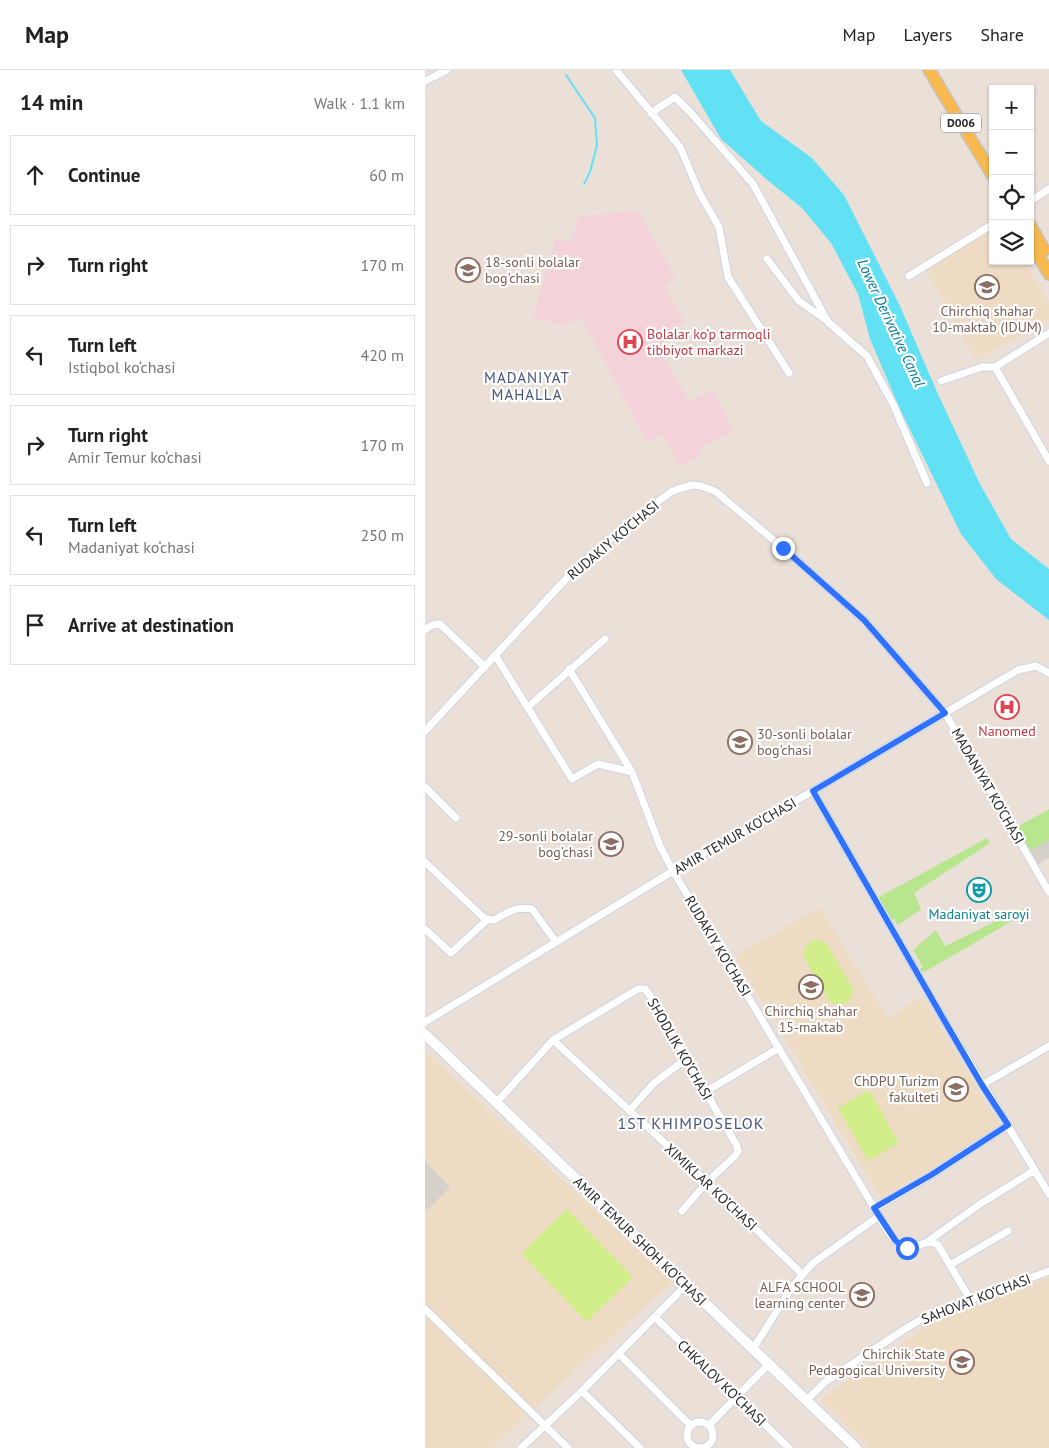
<!DOCTYPE html>
<html lang="en">
<head>
<meta charset="utf-8">
<style>
	body { margin:0; font-family:"PT Sans",sans-serif; background:#f6f6f6; color:#222 }
	.controls { position:absolute; right:15px; top:15px; display:grid; overflow:hidden; border-radius:0px; box-shadow:0 1px 4px #0004 }
	.controls button { width:45px; height:45px; display:grid; place-items:center; padding:0; border:0; border-bottom:1px solid #e0e0e0; background:#fff; color:#222; font:25px sans-serif }
	.stop { position:absolute; width:15px; height:15px; margin:-11px; border:4px solid #3072ff; border-radius:50%; background:#fff }
	.stop.end { background:#3072ff; border-color:#fff; box-shadow:0 1px 5px #0008 }
	.list { margin:0; padding:0; list-style:none }
	h2 { display:flex; justify-content:space-between; align-items:center; height:65px; margin:0; padding:0 20px; font-size:21px }
	h2 small { font-size:16px; font-weight:400; color:#767676 }
	.list li { display:grid; grid-template-columns:32px 1fr auto; gap:15px; align-items:center; box-sizing:border-box; height:80px; margin:0 10px 10px; padding:0 10px; border:1px solid #e0e0e0; border-radius:0px }
	.list b { display:block; font-size:19px; white-space:nowrap }
	.list p { margin:0; font-size:16px; white-space:nowrap; color:#767676 }
	.list em { font-size:16px; font-style:normal; color:#767676 }
	.icon { flex:none; width:28px; height:28px; fill:none; stroke:currentColor; stroke-width:2; stroke-linecap:round; stroke-linejoin:round }
	.map { position:relative; flex:none; width:624px; height:1378px; overflow:hidden }
	header { display:flex; align-items:center; gap:30px; box-sizing:border-box; height:70px; padding:0 25px; background:#fff; border-bottom:1px solid #e0e0e0 }
	header strong { font-size:24px }
	nav { display:flex; gap:28px; margin-inline-start:auto; font-size:18px }
	main { display:flex }
	aside { flex:1; background:#fff }
	.map>svg:first-child { display:block }
	.education { fill:#eedbc4 }
	.medical { fill:#f3d3d9 }
	.green { fill:#b8e68f }
	.pitch { fill:#d1ee8a }
	.plaza { fill:#d6d0ca }
	.water { fill:#62e1f5 }
	.lines { fill:none; stroke-linecap:round; stroke-linejoin:round }
	.stream { stroke:#62e1f5; stroke-width:2 }
	.minor-casing { stroke:#ccd3e2; stroke-width:9 }
	.secondary-casing { stroke:#ccd3e2; stroke-width:12 }
	.primary-casing { stroke:#c3c3c3; stroke-width:14 }
	.minor { stroke:#fff; stroke-width:7 }
	.secondary { stroke:#fff; stroke-width:10 }
	.primary { stroke:#f8ba4e; stroke-width:11 }
	.route { stroke:#3072ff; stroke-width:6 }
	.labels { text-anchor:middle; stroke-width:4.5; stroke-linejoin:round; paint-order:stroke }
	.shield { fill:#fff; stroke:#686868; stroke-width:1 }
	.shield-label { font-size:12px; font-weight:bold; fill:#272727 }
	.education-label { font-size:14px; fill:#785e54; stroke:#fff; text-anchor:end }
	.health-label { font-size:14px; fill:#be3a42; stroke:#fff; text-anchor:start }
	.street-label { font-size:14px; fill:#272727; stroke:#fff }
	.culture-label { font-size:14px; fill:#0d838f; stroke:#fff }
	.water-label { font-size:15px; font-style:italic; fill:#057c9d; stroke:#fff }
	.neighbourhood-label { font-size:15px; letter-spacing:1px; fill:#45567a; stroke:#fff }
	.quarter-label { font-size:16px; letter-spacing:1px; fill:#45567a; stroke:#fff }
</style>
</head>
<body>
<header>
<strong>Map</strong>
<nav><a>Map</a><a>Layers</a><a>Share</a></nav>
</header>
<main>
<aside>
<h2>14 min<small>Walk · 1.1 km</small></h2>
<ul class="list">
<li><svg class="icon" aria-label="ahead" viewBox="0 0 24 24"><path d="M12 20V5M6 11l6-6 6 6"/></svg><div><b>Continue</b></div><em>60 m</em></li>
<li><svg class="icon" aria-label="right" viewBox="0 0 24 24"><path d="M7 20v-9h11M14 6l5 5-5 5"/></svg><div><b>Turn right</b></div><em>170 m</em></li>
<li><svg class="icon" aria-label="left" viewBox="0 0 24 24"><path d="M17 20v-9H6M10 6l-5 5 5 5"/></svg><div><b>Turn left</b><p>Istiqbol ko‘chasi</p></div><em>420 m</em></li>
<li><svg class="icon" aria-label="right" viewBox="0 0 24 24"><path d="M7 20v-9h11M14 6l5 5-5 5"/></svg><div><b>Turn right</b><p>Amir Temur ko‘chasi</p></div><em>170 m</em></li>
<li><svg class="icon" aria-label="left" viewBox="0 0 24 24"><path d="M17 20v-9H6M10 6l-5 5 5 5"/></svg><div><b>Turn left</b><p>Madaniyat ko‘chasi</p></div><em>250 m</em></li>
<li><svg class="icon" aria-label="arrive" viewBox="0 0 24 24"><path d="M6 21V4h12l-3 4 3 4H6"/></svg><div><b>Arrive at destination</b></div></li>
</ul>
</aside>
<div class="map">
<svg width="624" height="1378" viewBox="0 0 624 1378">
	<rect width="100%" height="100%" fill="#ebe0d7"/>
	<path class="education" d="M 568,159 L 568,191 L 599,191 L 624,233 L 624,249 L 551,291 L 501,200 Z
		M 395,837 L 462,948 L 497,927 L 577,1058 L 456,1128 L 310,886 Z
		M 0,981 L 247,1212 L 66,1378 L 0,1378 Z
		M 624,1207 L 624,1378 L 445,1378 L 395,1330 L 503,1255 Z"/>
	<path class="medical" d="M 212,140 L 251,208 L 239,215 L 260,252 L 244,261 L 236,284 L 265,332 L 288,320 L 308,361 L 274,378 L 277,385 L 255,397 L 237,364 L 222,372 L 156,247 L 141,256 L 108,247 L 131,167 L 145,172 L 154,147 Z"/>
	<path class="green" d="M 624,739 L 624,770 L 605,781 L 592,757 Z
		M 562,768 L 565,773 L 489,823 L 496,839 L 473,855 L 469,849 L 466,850 C 461,845 454,834 454,827 Z
		M 598,838 L 601,843 L 501,901 L 497,902 L 494,900 L 498,897 L 488,880 L 511,860 L 520,876 Z"/>
	<path class="pitch" d="M 389,870 L 394,870 L 402,874 L 428,919 C 427,932 417,938 405,932 L 379,888 C 378,879 381,874 389,870 Z
		M 444,1020 L 474,1073 L 443,1091 L 413,1038 Z
		M 142,1139 L 208,1207 L 162,1252 L 96,1184 Z"/>
	<path class="plaza" d="M 624,770 L 624,788 L 610,796 L 602,783 Z
		M 0,1092 L 25,1117 L 2,1140 L 0,1138 Z"/>
	<path class="water" d="M 256,0 L 305,0 L 336,51 L 387,88 L 419,125 L 475,236 L 512,322 L 555,414 L 586,469 L 624,499 L 624,550 L 571,509 L 536,464 L 474,337 L 445,269 L 433,224 L 406,173 L 377,138 L 340,108 L 296,69 Z"/>
	<g class="lines">
		<path class="stream" d="M 141,5 L 170,48 L 172,75 L 165,102 L 159,114"/>
		<defs>
			<path id="minor" d="M 191,0 L 255,77 L 275,124 L 294,157 L 303,207 L 364,303
				M 0,11 L 22,0
				M 226,43 L 250,27 L 267,44 L 328,114 L 403,252 L 442,286 L 468,334 L 502,413
				M 605,131 L 624,119
				M 342,189 L 374,231 L 401,250
				M 484,206 L 568,154
				M 570,297 L 624,391
				M 516,311 L 557,297 L 570,297 L 624,263
				M 0,560 C 5,555 9,554 15,554 L 60,597
				M 70,585 L 147,709 L 173,694 L 207,702
				M 144,599 L 207,702 L 235,776 L 248,801 L 454,1146 C 460,1156 467,1172 479,1177 C 491,1181 501,1167 513,1175 L 545,1229
				M 103,637 L 180,569
				M 0,661 L 153,496 L 207,451 L 246,422 L 253,419 L 268,415 L 276,416 L 290,421 L 358,478 L 439,550 L 520,643 L 624,822
				M 0,717 L 31,748
				M 388,721 L 519,950 L 624,1124
				M 0,792 L 59,848 L 66,850 L 69,850 C 83,842 91,836 107,839 L 131,872
				M 0,859 L 26,883 L 62,850
				M 0,952 L 248,801 L 388,721 L 593,600 L 611,596 L 624,603
				M 128,970 L 282,1112 L 377,1204
				M 557,1015 L 624,976
				M 280,1022 L 354,978
				M 71,1033 L 128,970 L 213,919 L 220,919 L 224,924 L 312,1076 L 313,1081 L 310,1086 L 282,1112 L 257,1141
				M 204,1041 L 229,1013 L 261,989
				M 449,1139 L 506,1105 L 583,1055
				M 502,1172 L 555,1134 L 610,1100
				M 525,1195 L 583,1161
				M 0,1239 L 143,1378
				M 230,1247 L 364,1378
				M 328,1279 L 367,1217 L 388,1193 L 454,1146
				M 194,1284 L 265,1355
				M 157,1321 L 215,1378
				M 382,1330 L 400,1312 L 483,1257 L 508,1243 L 624,1201
				M262 1365a13 13 0 1 1 26 0a13 13 0 1 1-26 0Z
				M 284,1355 L 344,1294
				M 96,1378 L 157,1321 L 261,1215"/>
			<path id="secondary" d="M 0,964 L 431,1378"/>
			<path id="primary" d="M 504,0 L 568,106
				M 605,155 L 619,180
				M 605,171 L 624,204"/>
		</defs>
		<use href="#minor" class="minor-casing"/>
		<use href="#secondary" class="secondary-casing"/>
		<use href="#primary" class="primary-casing"/>
		<use href="#minor" class="minor"/>
		<use href="#secondary" class="secondary"/>
		<use href="#primary" class="primary"/>
	</g>
	<g class="lines">
		<path class="route" d="M 358,478 L 439,550 L 520,643 L 388,721 L 519,950 L 557,1015 L 583,1055 L 506,1105 L 449,1138 L 470,1170 L 474,1174 L 482,1178"/>
	</g>
	<defs>
		<symbol id="school-ring" viewBox="-11 -11 22 22"><circle r="9.5" fill="#fff" stroke="#8d6e63" stroke-width="1.5"/><path d="M0-5L7-2L0 1L-7-2ZM-4 1L0 2.5L4 1V4Q0 6-4 4Z" fill="#8d6e63"/></symbol>
		<symbol id="hospital-ring" viewBox="-11 -11 22 22"><circle r="9.5" fill="#fff" stroke="#e0444e" stroke-width="1.5"/><path d="M-5-5h3v3.5h4V-5h3V5h-3V1.5h-4V5h-3Z" fill="#e0444e"/></symbol>
		<symbol id="theatre-ring" viewBox="-11 -11 22 22"><circle r="9.5" fill="#fff" stroke="#0f9aa8" stroke-width="1.5"/><path d="M-5-5.5Q0-4 5-5.5V0Q5 5 0 6Q-5 5-5 0ZM-3.3-2.5H-1v1.5H-3.3ZM1-2.5H3.3v1.5H1ZM-2.8 1Q0 5.5 2.8 1Z" fill="#0f9aa8"/></symbol>
		<symbol id="university-ring" viewBox="-11 -11 22 22"><circle r="9.5" fill="#fff" stroke="#8d6e63" stroke-width="1.5"/><path d="M0-5L7-2L0 1L-7-2ZM-4 1L0 2.5L4 1V4Q0 6-4 4Z" fill="#8d6e63"/></symbol>
	</defs>
	<g fill-rule="evenodd">
		<use href="#school-ring" x="29" y="186" width="28" height="28"/>
		<use href="#school-ring" x="548" y="203" width="28" height="28"/>
		<use href="#hospital-ring" x="191" y="258" width="28" height="28"/>
		<use href="#hospital-ring" x="568" y="623" width="28" height="28"/>
		<use href="#school-ring" x="301" y="658" width="28" height="28"/>
		<use href="#school-ring" x="172" y="760" width="28" height="28"/>
		<use href="#theatre-ring" x="540" y="806" width="28" height="28"/>
		<use href="#school-ring" x="372" y="903" width="28" height="28"/>
		<use href="#university-ring" x="517" y="1005" width="28" height="28"/>
		<use href="#school-ring" x="423" y="1211" width="28" height="28"/>
		<use href="#university-ring" x="523" y="1278" width="28" height="28"/>
	</g>
	<g class="labels">
		<rect class="shield" x="516" y="43.5" width="40" height="19" rx="4"/>
		<g class="shield-label">
			<text x="536" y="57">D006</text>
		</g>
		<g class="education-label">
			<text x="60" y="197" text-anchor="start">18-sonli bolalar<tspan x="60" dy="16">bog'chasi</tspan></text>
			<text x="562" y="246" text-anchor="middle">Chirchiq shahar<tspan x="562" dy="16">10-maktab (IDUM)</tspan></text>
			<text x="332" y="669" text-anchor="start">30-sonli bolalar<tspan x="332" dy="16">bog'chasi</tspan></text>
			<text x="168" y="771">29-sonli bolalar<tspan x="168" dy="16">bog'chasi</tspan></text>
			<text x="386" y="946" text-anchor="middle">Chirchiq shahar<tspan x="386" dy="16">15-maktab</tspan></text>
			<text x="514" y="1016">ChDPU Turizm<tspan x="514" dy="16">fakulteti</tspan></text>
			<text x="420" y="1222">ALFA SCHOOL<tspan x="420" dy="16">learning center</tspan></text>
			<text x="520" y="1289">Chirchik State<tspan x="520" dy="16">Pedagogical University</tspan></text>
		</g>
		<g class="health-label">
			<text x="222" y="269">Bolalar ko‘p tarmoqli<tspan x="222" dy="16">tibbiyot markazi</tspan></text>
			<text x="582" y="666" text-anchor="middle">Nanomed</text>
		</g>
		<g class="street-label">
			<text transform="translate(188 470) rotate(-40)" y="5">RUDAKIY KO‘CHASI</text>
			<text transform="translate(563 716) rotate(60)" y="5">MADANIYAT KO‘CHASI</text>
			<text transform="translate(310 766) rotate(-30)" y="5">AMIR TEMUR KO‘CHASI</text>
			<text transform="translate(293 876) rotate(59)" y="5">RUDAKIY KO‘CHASI</text>
			<text transform="translate(255 979) rotate(60)" y="5">SHODLIK KO‘CHASI</text>
			<text transform="translate(286 1117) rotate(43)" y="5">XIMIKLAR KO‘CHASI</text>
			<text transform="translate(215 1171) rotate(44)" y="5">AMIR TEMUR SHOH KO‘CHASI</text>
			<text transform="translate(551 1229) rotate(-21)" y="5">SAHOVAT KO‘CHASI</text>
			<text transform="translate(297 1313) rotate(44)" y="5">CHKALOV KO‘CHASI</text>
		</g>
		<g class="culture-label">
			<text x="554" y="849">Madaniyat saroyi</text>
		</g>
		<g class="water-label">
			<text transform="translate(466 253) rotate(65)" y="5">Lower Derivative Canal</text>
		</g>
		<g class="neighbourhood-label">
			<text x="102" y="313">MADANIYAT<tspan x="102" dy="17">MAHALLA</tspan></text>
		</g>
		<g class="quarter-label">
			<text x="266" y="1059">1ST KHIMPOSELOK</text>
		</g>
	</g>
</svg>
<div class="controls">
<button>+</button>
<button>−</button>
<button><svg class="icon" aria-label="locate" viewBox="0 0 24 24"><circle cx="12" cy="12" r="6"/><path d="M12 2v4M12 18v4M2 12h4M18 12h4"/></svg></button>
<button><svg class="icon" aria-label="layers" viewBox="0 0 24 24"><path d="M12 4l9 5-9 5-9-5zM3 14l9 5 9-5"/></svg></button>
</div>
<div class="stop" style="left:482px;top:1178px"></div>
<div class="stop end" style="left:358px;top:478px"></div>
</div>
</main>
</body>
</html>
